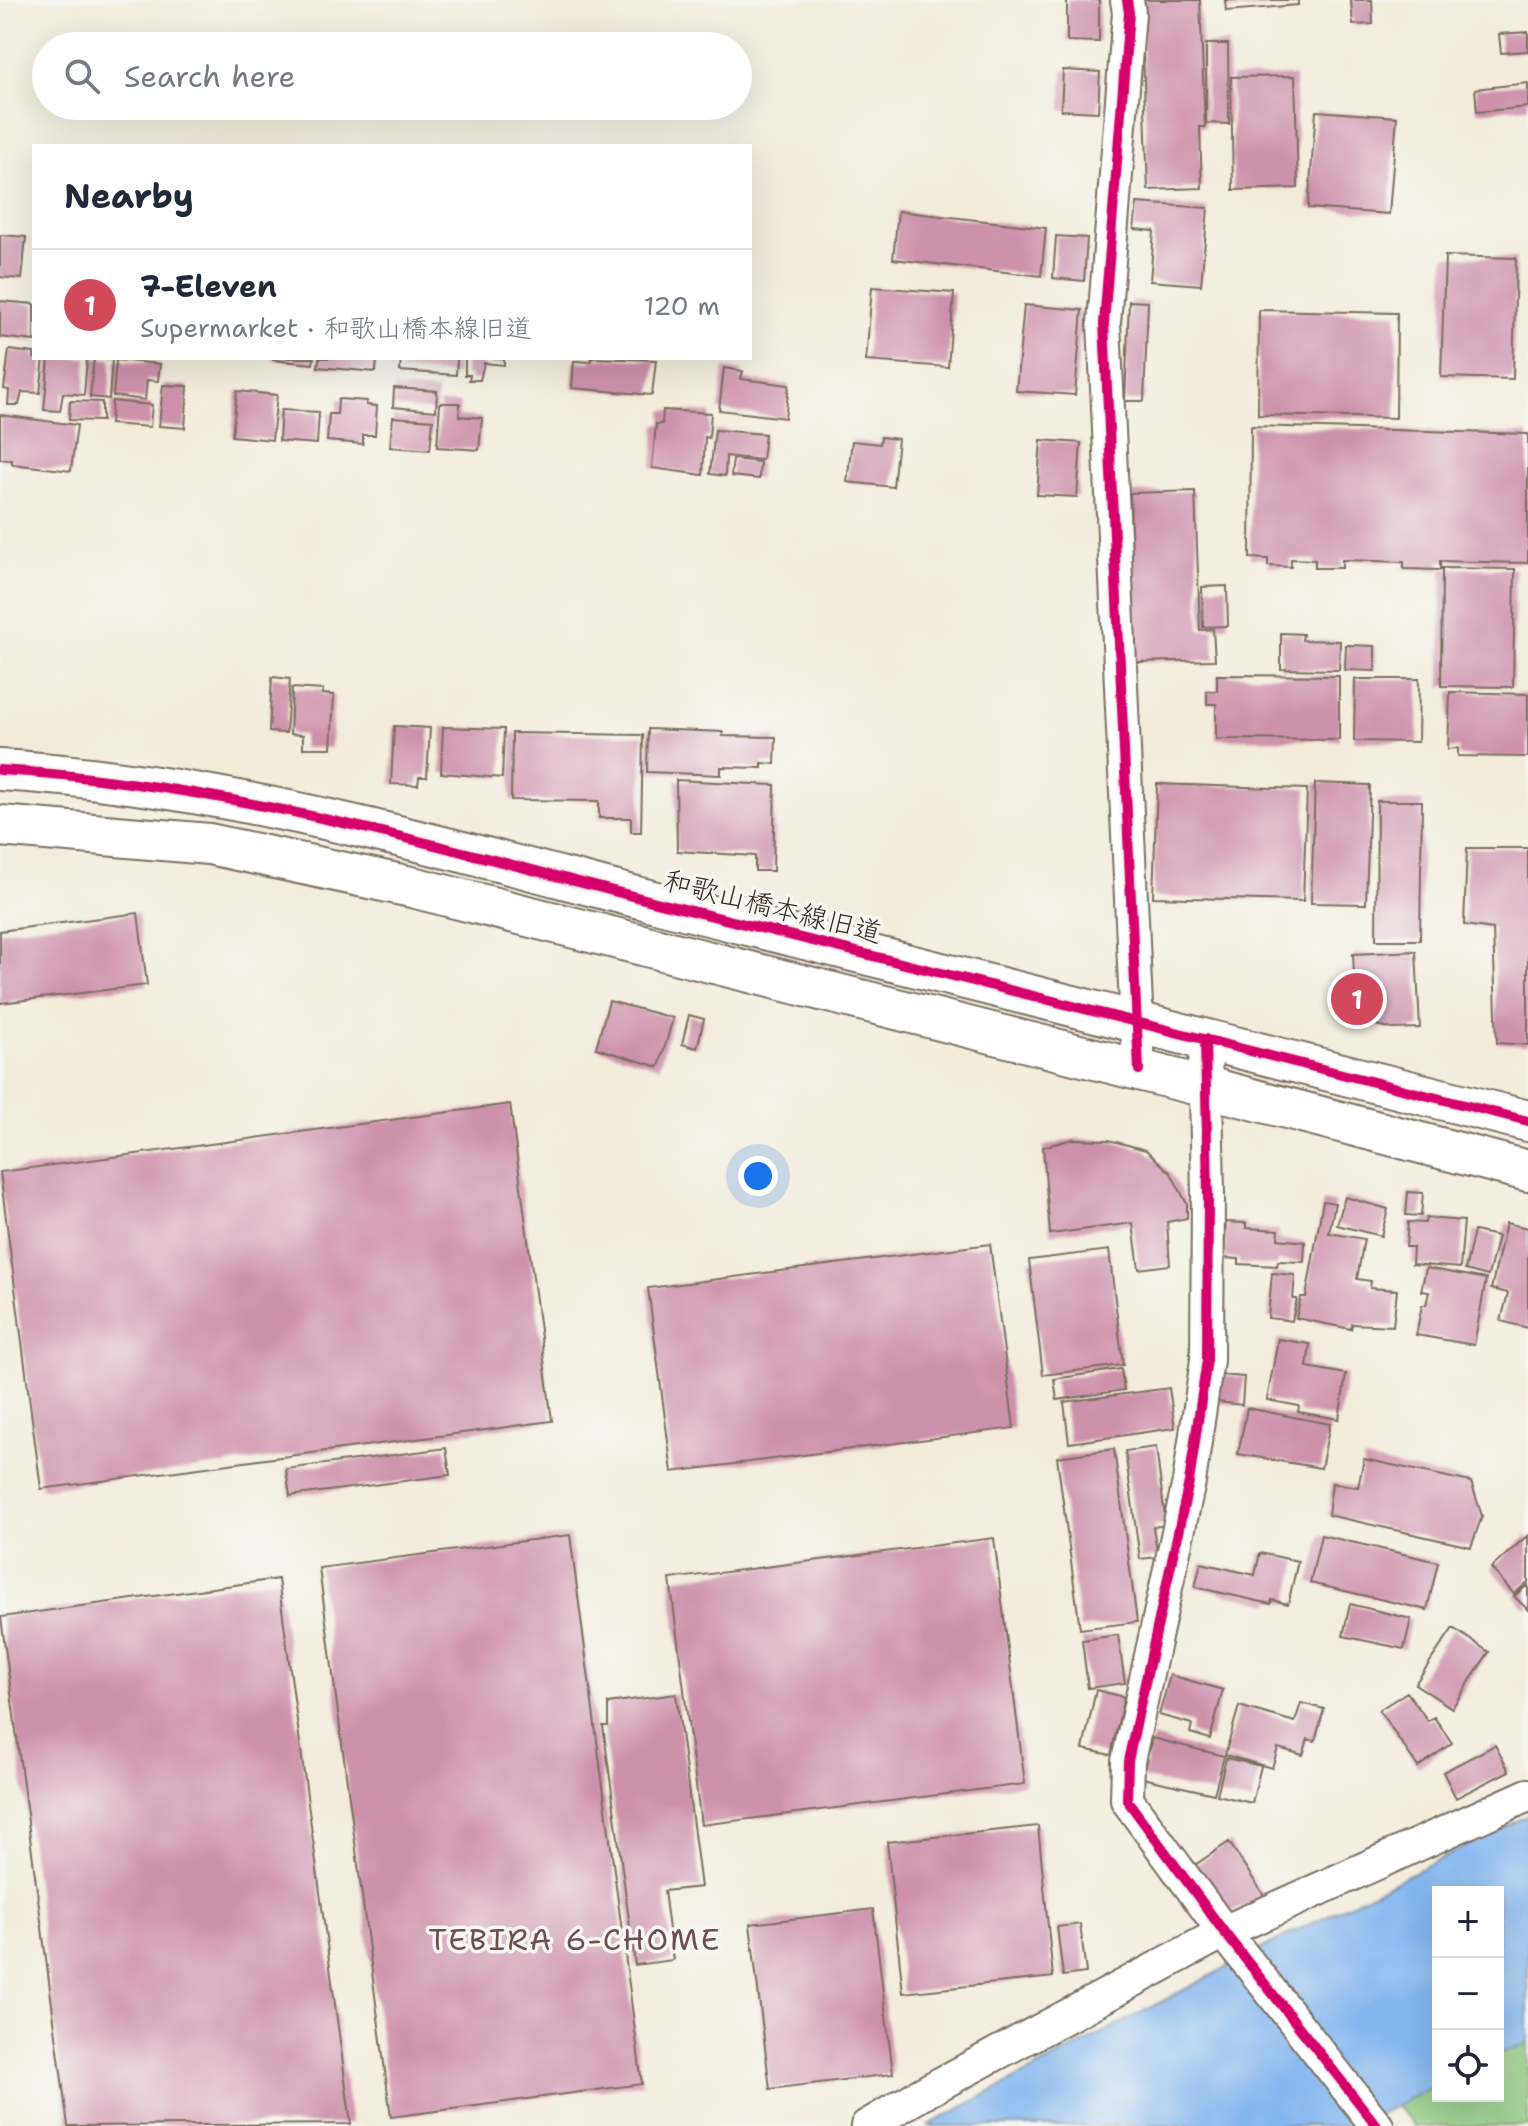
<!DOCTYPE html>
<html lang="en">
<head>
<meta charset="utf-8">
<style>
	body { margin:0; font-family:"Shantell Sans","Klee One",sans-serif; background:#f2f2f3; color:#1f2937 }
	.controls { position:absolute; right:24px; bottom:24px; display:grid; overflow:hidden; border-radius:0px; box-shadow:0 8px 32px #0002 }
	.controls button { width:72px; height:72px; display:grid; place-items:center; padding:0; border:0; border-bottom:2px solid #e0e1e3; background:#fff; color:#1f2937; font:40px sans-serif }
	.you { position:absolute; left:758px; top:1176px; width:28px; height:28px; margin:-20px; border:6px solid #fff; border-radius:50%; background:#1a73e8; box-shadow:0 0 0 12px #1a73e833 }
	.badge { display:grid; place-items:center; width:52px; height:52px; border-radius:50%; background:#d1495b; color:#fff; font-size:26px; font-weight:700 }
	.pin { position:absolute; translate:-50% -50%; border:4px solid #fff; box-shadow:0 2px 8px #0006 }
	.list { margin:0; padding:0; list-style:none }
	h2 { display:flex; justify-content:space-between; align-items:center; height:104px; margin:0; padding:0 32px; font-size:34px }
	h2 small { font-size:26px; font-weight:400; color:#747a83 }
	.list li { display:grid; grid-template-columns:52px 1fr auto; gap:24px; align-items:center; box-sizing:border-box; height:112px; padding:0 32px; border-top:2px solid #e0e1e3 }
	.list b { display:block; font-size:30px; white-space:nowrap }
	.list p { margin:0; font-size:26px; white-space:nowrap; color:#747a83 }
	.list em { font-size:26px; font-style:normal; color:#747a83 }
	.icon { flex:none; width:44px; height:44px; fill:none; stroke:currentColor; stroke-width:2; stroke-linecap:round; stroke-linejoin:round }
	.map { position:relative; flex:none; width:1528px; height:2126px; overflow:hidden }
	.search { position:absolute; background:#fff; box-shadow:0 8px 32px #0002; left:32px; top:32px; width:720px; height:88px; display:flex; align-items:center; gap:20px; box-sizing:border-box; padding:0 28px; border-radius:44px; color:#747a83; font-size:30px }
	.panel { position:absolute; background:#fff; box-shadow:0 8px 32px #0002; left:32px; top:144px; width:720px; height:216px; border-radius:0px }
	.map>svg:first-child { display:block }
	.green { fill:#8bc57a; stroke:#63784c; stroke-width:2 }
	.water { fill:#82b6ef; stroke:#5e7086; stroke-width:2 }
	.building { fill:#ce91ab }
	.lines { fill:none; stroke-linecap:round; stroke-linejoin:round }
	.minor-casing { stroke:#7b6e60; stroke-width:36 }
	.tertiary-casing { stroke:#7b6e60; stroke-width:44 }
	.minor { stroke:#fff; stroke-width:32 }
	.tertiary { stroke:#fff; stroke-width:40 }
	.cycleway-casing { stroke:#f6f6f2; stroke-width:15 }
	.cycleway { stroke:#d6006c; stroke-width:10 }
	.labels { text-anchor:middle; stroke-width:7; stroke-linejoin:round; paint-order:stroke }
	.street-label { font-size:28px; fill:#3b2a1e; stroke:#f6f6f2 }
	.neighbourhood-label { font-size:30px; letter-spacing:2px; fill:#6e4e4f; stroke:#f6f6f2 }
</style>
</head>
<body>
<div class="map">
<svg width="1528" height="2126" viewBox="0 0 1528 2126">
	<rect width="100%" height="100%" fill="#f6f6f2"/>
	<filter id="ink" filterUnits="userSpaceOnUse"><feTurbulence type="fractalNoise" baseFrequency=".0125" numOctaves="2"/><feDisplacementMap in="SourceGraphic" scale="16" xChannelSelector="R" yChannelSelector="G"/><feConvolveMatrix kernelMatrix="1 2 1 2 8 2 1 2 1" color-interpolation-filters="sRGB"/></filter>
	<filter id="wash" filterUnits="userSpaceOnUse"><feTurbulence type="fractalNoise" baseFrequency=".006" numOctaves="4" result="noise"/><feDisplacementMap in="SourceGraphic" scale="32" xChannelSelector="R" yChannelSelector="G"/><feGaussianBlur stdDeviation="1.8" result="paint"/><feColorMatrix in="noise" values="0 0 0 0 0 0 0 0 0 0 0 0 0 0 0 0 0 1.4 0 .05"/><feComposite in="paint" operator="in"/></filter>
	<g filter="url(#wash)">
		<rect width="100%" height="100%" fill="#f3ecdb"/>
		<path class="green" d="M 1528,2043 L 1528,2126 L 1415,2126 L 1395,2105 L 1438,2084 L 1438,2096 L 1498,2096 L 1498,2054 Z"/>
		<path class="water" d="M 1528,1815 L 1528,2043 L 1498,2054 L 1498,1892 L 1438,1892 L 1438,2084 L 1356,2126 L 927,2126 L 1280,1939 Z"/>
		<g id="blocks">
			<path class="building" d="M 1067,0 L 1099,0 L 1099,42 L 1067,41 Z
				M 1141,0 L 1200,0 L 1205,127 L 1200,127 L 1202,188 L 1148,190 Z
				M 1225,0 L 1298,0 L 1298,5 L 1226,11 Z
				M 1351,0 L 1372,0 L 1373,24 L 1353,25 Z
				M 1528,32 L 1528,51 L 1501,53 L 1499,34 Z
				M 1206,44 L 1228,44 L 1229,124 L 1206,123 Z
				M 1063,70 L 1100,72 L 1098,112 L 1061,110 Z
				M 1295,76 L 1298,188 L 1233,190 L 1231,77 Z
				M 1528,83 L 1528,107 L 1477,112 L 1475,89 Z
				M 1316,111 L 1397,117 L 1389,214 L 1308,208 Z
				M 1137,203 L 1208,208 L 1201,285 L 1150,281 L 1154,231 L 1134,229 Z
				M 898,211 L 1046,228 L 1041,276 L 893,259 Z
				M 0,235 L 26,237 L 22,279 L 0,277 Z
				M 1056,236 L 1087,238 L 1084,281 L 1053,278 Z
				M 1445,256 L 1516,258 L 1513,379 L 1441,377 Z
				M 872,287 L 954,293 L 948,367 L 866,361 Z
				M 0,301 L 34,304 L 34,341 L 0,337 Z
				M 1129,301 L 1148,302 L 1144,401 L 1125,401 Z
				M 1024,305 L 1082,310 L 1075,395 L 1016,391 Z
				M 1259,310 L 1397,313 L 1396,418 L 1258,415 Z
				M 9,350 L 34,353 L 34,358 L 44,358 L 40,393 L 22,392 L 19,405 L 8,405 L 9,390 L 4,389 Z
				M 49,358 L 87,358 L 84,395 L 63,393 L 60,411 L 44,410 Z
				M 94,358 L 112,359 L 109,399 L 90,397 Z
				M 273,358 L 314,358 L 313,364 L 273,360 Z
				M 319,358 L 377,358 L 376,372 L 318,367 Z
				M 401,358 L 457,358 L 456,375 L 400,371 Z
				M 465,358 L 504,358 L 504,365 L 484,363 L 480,380 L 469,380 L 470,375 L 465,375 Z
				M 591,358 L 656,360 L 652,395 L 572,388 L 574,361 L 591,362 Z
				M 116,360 L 160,364 L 158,381 L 147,380 L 145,400 L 113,396 Z
				M 724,368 L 743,371 L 741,379 L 789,385 L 785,418 L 719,410 Z
				M 163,385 L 188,386 L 185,428 L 159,426 Z
				M 394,388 L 437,391 L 436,411 L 393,407 Z
				M 237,391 L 277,395 L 272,440 L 232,436 Z
				M 338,399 L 367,401 L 366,405 L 377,406 L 375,435 L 363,435 L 363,444 L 327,441 L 329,414 L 337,414 Z
				M 70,401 L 102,402 L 102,421 L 69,420 Z
				M 112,401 L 152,405 L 150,427 L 110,424 Z
				M 440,403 L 460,403 L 459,416 L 482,418 L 479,450 L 437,447 Z
				M 281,410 L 319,412 L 317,444 L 279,441 Z
				M 663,410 L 711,413 L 709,438 L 705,437 L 703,475 L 652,468 L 656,424 L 662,424 Z
				M 0,415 L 77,425 L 71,471 L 12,464 L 12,460 L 0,459 Z
				M 393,417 L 433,420 L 430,450 L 390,447 Z
				M 1251,426 L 1528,434 L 1528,563 L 1440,561 L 1440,570 L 1404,569 L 1404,562 L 1342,560 L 1342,568 L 1315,568 L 1315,560 L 1291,559 L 1291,567 L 1268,566 L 1268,559 L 1250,558 Z
				M 715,430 L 765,434 L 762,460 L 726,456 L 725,476 L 710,474 Z
				M 881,437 L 898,439 L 893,487 L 847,482 L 852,441 L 880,444 Z
				M 1041,440 L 1081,443 L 1077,497 L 1037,495 Z
				M 733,459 L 760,462 L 759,479 L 731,476 Z
				M 1195,491 L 1200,630 L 1213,629 L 1215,660 L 1135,662 L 1130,493 Z
				M 1442,568 L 1515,569 L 1513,687 L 1441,686 Z
				M 1227,586 L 1228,626 L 1203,627 L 1202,587 Z
				M 1281,633 L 1303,634 L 1302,640 L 1340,641 L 1339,670 L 1281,669 Z
				M 1346,645 L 1375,646 L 1375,671 L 1345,670 Z
				M 1217,675 L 1339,676 L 1339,740 L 1216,739 L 1216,704 L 1207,704 L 1207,691 L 1217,691 Z
				M 272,677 L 290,679 L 286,733 L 269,732 Z
				M 1355,679 L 1419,679 L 1418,742 L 1354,741 Z
				M 292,688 L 323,690 L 322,694 L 334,695 L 331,748 L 303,748 L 303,735 L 290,734 Z
				M 1450,692 L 1528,694 L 1528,757 L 1458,756 L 1458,748 L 1448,749 Z
				M 394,726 L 430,728 L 427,777 L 419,777 L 418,785 L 391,784 Z
				M 443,727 L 504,729 L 502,778 L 441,773 Z
				M 648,729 L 723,732 L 722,736 L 776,737 L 775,764 L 762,763 L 762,768 L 721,767 L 721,775 L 647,772 Z
				M 512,733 L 643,735 L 641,832 L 631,832 L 631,818 L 599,818 L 599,801 L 511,800 Z
				M 676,780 L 775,785 L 773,871 L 755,871 L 755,856 L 677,851 Z
				M 1315,783 L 1370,785 L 1366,904 L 1311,903 Z
				M 1157,784 L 1307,789 L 1303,901 L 1153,897 Z
				M 1377,801 L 1422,801 L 1420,940 L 1376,940 Z
				M 1467,848 L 1528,848 L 1528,1045 L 1497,1043 L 1493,929 L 1464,925 Z
				M 138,913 L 147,985 L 0,1003 L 0,931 Z
				M 1416,951 L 1420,1028 L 1392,1029 L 1356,1020 L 1353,954 Z
				M 609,1001 L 673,1018 L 659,1067 L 596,1048 Z
				M 689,1015 L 704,1019 L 697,1048 L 682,1044 Z
				M 510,1104 L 552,1421 L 41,1489 L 0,1172 Z
				M 1073,1139 L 1109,1140 L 1146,1150 L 1171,1173 L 1187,1204 L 1187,1218 L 1167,1222 L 1170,1265 L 1139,1269 L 1133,1223 L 1050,1234 L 1043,1147 Z
				M 1408,1192 L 1423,1193 L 1421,1216 L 1406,1215 Z
				M 1345,1197 L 1388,1209 L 1381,1236 L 1337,1225 Z
				M 1323,1201 L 1335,1203 L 1329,1233 L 1364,1239 L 1357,1279 L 1371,1281 L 1370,1288 L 1397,1290 L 1393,1326 L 1352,1324 L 1351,1329 L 1296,1318 L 1301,1297 L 1306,1297 Z
				M 1426,1218 L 1464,1221 L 1460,1268 L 1412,1264 L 1413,1247 L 1406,1247 L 1408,1222 L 1425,1223 Z
				M 1226,1222 L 1246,1223 L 1246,1228 L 1279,1230 L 1278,1239 L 1305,1242 L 1304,1262 L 1278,1261 L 1277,1266 L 1239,1264 L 1239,1259 L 1224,1258 Z
				M 1506,1223 L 1528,1228 L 1528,1328 L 1501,1321 L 1508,1293 L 1491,1289 Z
				M 1474,1231 L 1498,1236 L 1488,1276 L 1465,1270 Z
				M 990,1244 L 1014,1428 L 672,1472 L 648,1288 Z
				M 1109,1250 L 1123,1365 L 1043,1375 L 1029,1260 Z
				M 1426,1268 L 1486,1279 L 1474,1345 L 1416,1335 L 1422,1305 L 1426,1305 L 1429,1292 L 1421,1291 Z
				M 1272,1273 L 1295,1275 L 1293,1299 L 1297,1299 L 1292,1321 L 1268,1318 Z
				M 1278,1339 L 1310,1344 L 1307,1367 L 1346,1374 L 1339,1419 L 1298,1412 L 1299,1406 L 1267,1400 Z
				M 1121,1369 L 1124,1390 L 1057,1400 L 1054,1379 Z
				M 1220,1375 L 1244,1377 L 1242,1405 L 1217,1402 Z
				M 1169,1388 L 1175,1428 L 1069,1443 L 1064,1402 Z
				M 1247,1408 L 1330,1424 L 1321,1468 L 1238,1454 Z
				M 1156,1447 L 1166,1525 L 1153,1527 L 1158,1557 L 1140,1559 L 1125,1451 Z
				M 446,1448 L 450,1475 L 290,1496 L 286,1469 Z
				M 1114,1449 L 1137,1622 L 1080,1629 L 1057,1457 Z
				M 1364,1459 L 1471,1482 L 1482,1516 L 1471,1547 L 1328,1515 L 1332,1483 L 1358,1487 Z
				M 570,1535 L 642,2084 L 391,2117 L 319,1568 Z
				M 1321,1535 L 1438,1562 L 1427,1610 L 1310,1583 Z
				M 1528,1535 L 1528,1582 L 1514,1594 L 1491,1568 Z
				M 994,1538 L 1025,1784 L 701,1825 L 670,1579 Z
				M 1260,1553 L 1298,1561 L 1288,1604 L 1272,1600 L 1271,1604 L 1195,1587 L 1201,1563 L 1255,1575 Z
				M 278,1579 L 351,2124 L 68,2126 L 1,1617 Z
				M 1528,1585 L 1528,1610 L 1514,1596 Z
				M 1350,1604 L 1411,1619 L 1404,1649 L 1343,1636 Z
				M 1453,1628 L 1489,1652 L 1452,1708 L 1415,1684 Z
				M 1118,1635 L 1125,1683 L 1088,1688 L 1082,1640 Z
				M 1170,1675 L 1223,1690 L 1210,1739 L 1190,1733 L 1192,1724 L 1159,1715 Z
				M 1096,1690 L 1124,1697 L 1111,1755 L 1083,1749 Z
				M 1407,1692 L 1428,1721 L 1434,1717 L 1452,1743 L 1418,1767 L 1379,1710 Z
				M 676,1694 L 701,1887 L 664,1891 L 673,1960 L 635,1965 L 603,1726 L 608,1726 L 608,1703 Z
				M 1301,1703 L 1324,1709 L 1315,1741 L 1308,1739 L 1303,1755 L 1278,1748 L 1272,1768 L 1225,1755 L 1239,1706 L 1295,1722 Z
				M 1152,1738 L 1224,1756 L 1214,1794 L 1142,1778 Z
				M 1495,1745 L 1509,1771 L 1456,1798 L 1443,1772 Z
				M 1226,1758 L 1261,1766 L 1252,1803 L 1217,1795 Z
				M 1038,1826 L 1053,1977 L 903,1993 L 887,1842 Z
				M 1229,1842 L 1265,1897 L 1220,1916 L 1189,1869 Z
				M 873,1909 L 893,2074 L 770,2089 L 750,1924 Z
				M 1080,1924 L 1086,1973 L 1063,1976 L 1057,1927 Z"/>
		</g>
	</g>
	<g filter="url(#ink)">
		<use href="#blocks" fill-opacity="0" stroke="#7b6e60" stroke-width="2"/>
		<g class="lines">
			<defs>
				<path id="minor" d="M 1127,0 L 1129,13 L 1104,323 L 1139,1070
					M 1205,1039 L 1208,1195 L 1207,1360 L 1189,1482 L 1128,1761 L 1127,1800 L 1224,1932 L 1377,2126
					M 867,2126 L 925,2092 L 1224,1932 L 1528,1795"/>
				<path id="tertiary" d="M 0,770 C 223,783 440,847 656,902 C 947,974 1237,1047 1528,1121
					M 0,826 L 209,844 L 416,888 L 1206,1087 L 1528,1171"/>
			</defs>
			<use href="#minor" class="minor-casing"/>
			<use href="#tertiary" class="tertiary-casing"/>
			<use href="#minor" class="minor"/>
			<use href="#tertiary" class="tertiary"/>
			<defs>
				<path id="cycleway" d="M 1127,0 L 1129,13 L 1104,323 L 1139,1070
					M 0,770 C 223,783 440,847 656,902 C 947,974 1237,1047 1528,1121
					M 1205,1039 L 1208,1195 L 1207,1360 L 1189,1482 L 1128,1761 L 1127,1800 L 1224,1932 L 1377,2126"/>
			</defs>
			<use href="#cycleway" class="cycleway-casing"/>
			<use href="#cycleway" class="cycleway"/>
		</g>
	</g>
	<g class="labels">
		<g class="street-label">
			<text transform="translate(773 906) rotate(14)" y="10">和歌山橋本線旧道</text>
		</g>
		<g class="neighbourhood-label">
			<text x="575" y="1950">TEBIRA 6-CHOME</text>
		</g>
	</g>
</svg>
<div class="controls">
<button>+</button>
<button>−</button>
<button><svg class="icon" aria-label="locate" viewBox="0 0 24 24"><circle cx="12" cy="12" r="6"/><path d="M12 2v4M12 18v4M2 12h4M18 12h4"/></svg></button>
</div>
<div class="you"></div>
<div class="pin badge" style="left:1357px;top:999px">1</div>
<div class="search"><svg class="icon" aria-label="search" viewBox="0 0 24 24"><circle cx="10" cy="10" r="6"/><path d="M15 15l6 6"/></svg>Search here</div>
<section class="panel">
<h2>Nearby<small></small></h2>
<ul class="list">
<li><span class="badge">1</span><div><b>7-Eleven</b><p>Supermarket · 和歌山橋本線旧道</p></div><em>120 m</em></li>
</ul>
</section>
</div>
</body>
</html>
